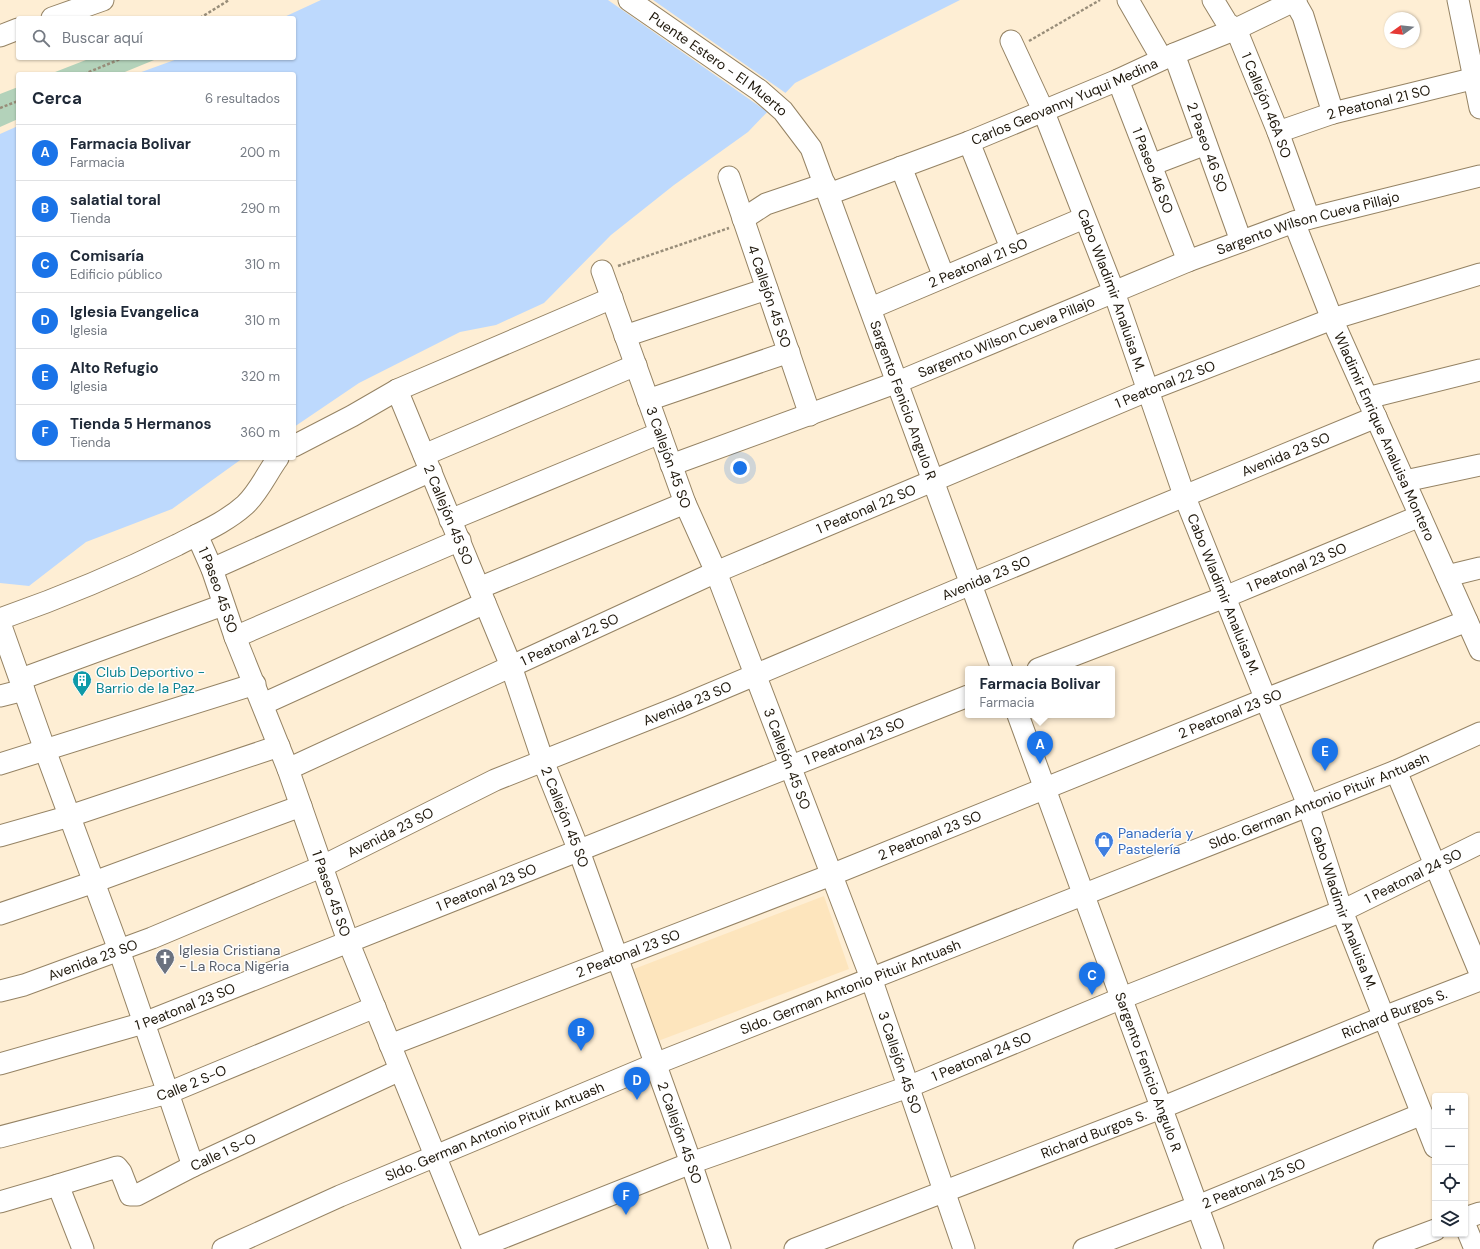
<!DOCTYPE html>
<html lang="es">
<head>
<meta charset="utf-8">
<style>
	body { margin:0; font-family:"DM Sans",sans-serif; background:#f2f2f3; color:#1f2937 }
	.controls { position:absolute; right:12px; bottom:12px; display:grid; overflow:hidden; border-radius:4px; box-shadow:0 1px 3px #0004 }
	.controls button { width:36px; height:36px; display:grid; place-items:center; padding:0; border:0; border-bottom:1px solid #e0e1e3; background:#fff; color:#1f2937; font:20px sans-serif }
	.compass { position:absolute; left:1384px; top:12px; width:36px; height:36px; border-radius:50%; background:#fff; box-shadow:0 1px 3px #0004; rotate:255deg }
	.you { position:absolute; left:740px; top:468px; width:14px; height:14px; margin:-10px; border:3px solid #fff; border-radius:50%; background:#1a73e8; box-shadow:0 0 0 6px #1a73e833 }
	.badge { display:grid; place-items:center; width:26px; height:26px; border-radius:50%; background:#1a73e8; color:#fff; font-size:13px; font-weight:700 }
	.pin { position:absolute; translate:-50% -33px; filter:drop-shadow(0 1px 2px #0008) }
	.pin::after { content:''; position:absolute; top:21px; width:14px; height:12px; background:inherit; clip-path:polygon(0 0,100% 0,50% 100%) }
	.popup { position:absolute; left:965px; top:666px; width:150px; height:52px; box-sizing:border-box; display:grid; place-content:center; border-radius:4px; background:#fff; filter:drop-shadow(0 1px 3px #0005); font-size:13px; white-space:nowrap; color:#747a83 }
	.popup b { font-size:15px; color:#1f2937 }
	.popup::after { content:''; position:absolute; left:50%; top:100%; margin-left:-8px; border:8px solid transparent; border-top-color:#fff }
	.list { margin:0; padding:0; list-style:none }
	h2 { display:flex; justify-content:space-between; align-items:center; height:52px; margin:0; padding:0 16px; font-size:17px }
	h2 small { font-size:13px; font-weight:400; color:#747a83 }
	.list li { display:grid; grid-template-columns:26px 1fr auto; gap:12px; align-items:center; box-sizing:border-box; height:56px; padding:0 16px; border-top:1px solid #e0e1e3 }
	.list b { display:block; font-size:15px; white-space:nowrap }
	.list p { margin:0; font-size:13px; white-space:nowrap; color:#747a83 }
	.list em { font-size:13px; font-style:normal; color:#747a83 }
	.icon { flex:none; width:22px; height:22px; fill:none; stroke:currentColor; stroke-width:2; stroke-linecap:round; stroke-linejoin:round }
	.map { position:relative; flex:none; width:1480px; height:1249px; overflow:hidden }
	.search { position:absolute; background:#fff; box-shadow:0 1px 3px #0004; left:16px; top:16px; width:280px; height:44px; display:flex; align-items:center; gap:10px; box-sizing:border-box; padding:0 14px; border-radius:4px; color:#747a83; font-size:15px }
	.panel { position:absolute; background:#fff; box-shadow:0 1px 3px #0004; left:16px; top:72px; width:280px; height:388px; border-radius:4px }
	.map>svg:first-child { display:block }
	.built { fill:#fde5bd }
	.green { fill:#b3d2ba }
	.water { fill:#bdd9fd }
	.pier { fill:#feeed4 }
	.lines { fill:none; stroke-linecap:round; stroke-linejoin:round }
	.minor-casing { stroke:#958364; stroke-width:23 }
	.path { stroke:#988d79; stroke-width:2.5; stroke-dasharray:3 2; stroke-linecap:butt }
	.minor { stroke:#fff; stroke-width:21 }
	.labels { text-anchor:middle; stroke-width:3; stroke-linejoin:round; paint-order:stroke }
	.street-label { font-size:14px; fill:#1e170b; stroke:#fdfdfd }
	.culture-label { font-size:14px; fill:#0d838f; stroke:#fdfdfd; text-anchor:start }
	.shop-label { font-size:14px; fill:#366cbe; stroke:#fdfdfd; text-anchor:start }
	.worship-label { font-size:14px; fill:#5b616d; stroke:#fdfdfd; text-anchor:start }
</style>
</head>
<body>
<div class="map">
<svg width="1480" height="1249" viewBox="0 0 1480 1249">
	<rect width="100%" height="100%" fill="#feeed4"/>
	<path class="built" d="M 824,896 L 849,969 L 658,1041 L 634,969 Z"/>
	<path class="green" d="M 91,58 L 159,58 L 120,74 L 50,74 Z
		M 18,87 L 18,119 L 0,127 L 0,94 Z"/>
	<path class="water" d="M 321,0 L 960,0 L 795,83 L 748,132 L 674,185 L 611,235 L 544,303 L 496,325 L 460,332 L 359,383 L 294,427 L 294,74 L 136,74 L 180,58 L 294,58 L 294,18 L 282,18 Z
		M 18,126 L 18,458 L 243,458 L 172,509 L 86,542 L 29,586 L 0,583 L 0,134 Z"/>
	<path class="pier" d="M 608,0 L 653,0 L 787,94 L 769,113 Z"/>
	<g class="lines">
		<defs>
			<g id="minor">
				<path id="s1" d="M 629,0 L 759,90 L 783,111 L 811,148 L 1002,669"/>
				<path d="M 1128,0 L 1162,59"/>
				<path id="s2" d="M 1213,0 L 1227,23 L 1236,29 L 1278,132 L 1309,218"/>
				<path d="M 1294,0 L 1303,16 L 1333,113"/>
				<path d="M 1458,0 L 1480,108"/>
				<path d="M 52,18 L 103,0"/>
				<path d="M 0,36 L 18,29"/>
				<path id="s3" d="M 1011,41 L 1043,110 L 1114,292 L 1184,495 L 1308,805 L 1342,911 L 1435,1147"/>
				<path id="s4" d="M 1174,54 L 1241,241"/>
				<path id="s5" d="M 1118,80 L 1188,261"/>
				<path id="s6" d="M 1278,132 L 1333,113 L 1480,77"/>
				<path d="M 969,142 L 1011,248"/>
				<path d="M 1151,165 L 1206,144"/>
				<path d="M 901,167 L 944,277"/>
				<path id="s7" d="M 729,177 L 810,415"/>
				<path id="s8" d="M 829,194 L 969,142 L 1118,80 L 1174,54 L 1236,29 L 1296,0"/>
				<path d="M 743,219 L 766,204 L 825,184"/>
				<path id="s9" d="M 1294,222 L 1332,319 L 1480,650"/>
				<path id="s10" d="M 602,271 L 685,503 L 716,572 L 871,978 L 964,1249"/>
				<path id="s11" d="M 871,308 L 1084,218"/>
				<path d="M 625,336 L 767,289"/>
				<path id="s12" d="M 397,390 L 511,666 L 543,761 L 579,851 L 691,1163 L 720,1249"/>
				<path d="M 1367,398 L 1480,370"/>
				<path d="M 648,400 L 789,352"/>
				<path d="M 294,446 L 352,416 L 397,390 L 612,298"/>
				<path d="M 424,455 L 636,365"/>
				<path id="s13" d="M 671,465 L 898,382 L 1188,261 L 1294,222 L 1480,176"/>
				<path d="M 1405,481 L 1480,465"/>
				<path d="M 450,520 L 660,433"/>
				<path id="s14" d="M 197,535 L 212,569 L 235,637 L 288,769 L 348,941 L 473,1249"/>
				<path d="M 212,569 L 431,471"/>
				<path d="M 1447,576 L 1480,568"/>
				<path d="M 479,588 L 685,503"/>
				<path d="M 0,619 C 60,598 120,573 177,545 C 200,533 225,523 245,505 C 259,492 267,473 278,458"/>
				<path d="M 0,623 L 45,750 L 119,950 L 193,1166"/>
				<path d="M 235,637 L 460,540"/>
				<path id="s15" d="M 1038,669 L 1225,597 L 1420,516"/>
				<path d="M 21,679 L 223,605"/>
				<path d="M 0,696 L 24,690"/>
				<path d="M 263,704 L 485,603"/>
				<path id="s16" d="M 1018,715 L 1213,1249"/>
				<path d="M 0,764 L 255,684"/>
				<path id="s17" d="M 288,769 L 716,572 L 1149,390 L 1332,319 L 1480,274"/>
				<path d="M 1396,771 L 1480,973"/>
				<path d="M 0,836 L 70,816 L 279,746"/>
				<path d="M 0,914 L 94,882 L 301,806"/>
				<path id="s18" d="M 0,991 L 24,985 L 152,938 L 321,867 L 495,780 L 679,707 L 971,584 L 1376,417"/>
				<path id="s19" d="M 390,1045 L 831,875 L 1266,699 L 1467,621"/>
				<path id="s20" d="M 0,1064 L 144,1023 L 968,696"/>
				<path id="s21" d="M 0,1137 L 168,1093 L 375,1007"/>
				<path id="s22" d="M 58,1185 L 117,1167 L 121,1172 L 130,1195 L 137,1195 L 193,1166 L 400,1070"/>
				<path d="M 0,1202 L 58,1185 L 83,1249"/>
				<path d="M 1465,1218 L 1480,1213"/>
				<path d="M 1465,1225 L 1475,1249"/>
				<path id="s23" d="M 223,1249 L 340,1196 L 655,1064 L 1396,771 L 1480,733"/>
				<path id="s24" d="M 474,1249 L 691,1163 L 908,1087 L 1122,998 L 1342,911 L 1480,843"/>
				<path id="s25" d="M 795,1249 L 1161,1108 L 1384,1017 L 1480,980"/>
				<path id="s26" d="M 1084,1249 L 1198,1206 L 1422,1114"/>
				<path d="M 1384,1249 L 1435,1230"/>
			</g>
		</defs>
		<use href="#minor" class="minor-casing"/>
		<path class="path" d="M 200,18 L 229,0
			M 1029,41 L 1100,0
			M 84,74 L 123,58
			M 0,108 L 18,101
			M 618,266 L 729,228"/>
		<use href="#minor" class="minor"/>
	</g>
	<defs>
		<symbol id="building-pin" viewBox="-11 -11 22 30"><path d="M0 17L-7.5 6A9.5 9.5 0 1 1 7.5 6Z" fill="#0f9aa8" stroke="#fdfdfd"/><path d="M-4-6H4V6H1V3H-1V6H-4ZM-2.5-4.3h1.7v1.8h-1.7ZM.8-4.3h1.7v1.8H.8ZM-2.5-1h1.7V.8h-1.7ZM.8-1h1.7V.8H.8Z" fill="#fff"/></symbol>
		<symbol id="shop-pin" viewBox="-11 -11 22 30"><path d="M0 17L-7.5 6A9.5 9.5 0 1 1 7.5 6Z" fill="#3f7fe0" stroke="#fdfdfd"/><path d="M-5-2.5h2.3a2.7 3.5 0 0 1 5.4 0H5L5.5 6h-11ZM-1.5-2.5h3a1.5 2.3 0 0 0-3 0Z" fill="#fff"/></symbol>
		<symbol id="church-pin" viewBox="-11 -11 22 30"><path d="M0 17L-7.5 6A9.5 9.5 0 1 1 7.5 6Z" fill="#6b7280" stroke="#fdfdfd"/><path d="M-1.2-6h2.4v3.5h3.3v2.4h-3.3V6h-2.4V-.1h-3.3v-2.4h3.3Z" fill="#fff"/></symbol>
	</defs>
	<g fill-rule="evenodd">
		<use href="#building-pin" x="71" y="669" width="22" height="30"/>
		<use href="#shop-pin" x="1093" y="830" width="22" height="30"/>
		<use href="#church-pin" x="154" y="947" width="22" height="30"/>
	</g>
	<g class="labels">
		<g class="street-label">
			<text dy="5" stroke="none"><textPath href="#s1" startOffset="110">Puente Estero - El Muerto</textPath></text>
			<text dy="5" stroke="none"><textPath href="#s8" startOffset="253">Carlos Geovanny Yuqui Medina</textPath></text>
			<text dy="5" stroke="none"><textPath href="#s6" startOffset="105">2 Peatonal 21 SO</textPath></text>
			<text dy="5" stroke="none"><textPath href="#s2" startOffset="120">1 Callejón 46A SO</textPath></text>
			<text dy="5" stroke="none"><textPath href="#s4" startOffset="99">2 Paseo 46 SO</textPath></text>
			<text dy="5" stroke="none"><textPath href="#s5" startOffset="97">1 Paseo 46 SO</textPath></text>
			<text dy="5" stroke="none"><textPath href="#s13" startOffset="682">Sargento Wilson Cueva Pillajo</textPath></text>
			<text dy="5" stroke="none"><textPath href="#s11" startOffset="116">2 Peatonal 21 SO</textPath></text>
			<text dy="5" stroke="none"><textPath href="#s3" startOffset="269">Cabo Wladimir Analuisa M.</textPath></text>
			<text dy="5" stroke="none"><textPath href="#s7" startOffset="126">4 Callejón 45 SO</textPath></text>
			<text dy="5" stroke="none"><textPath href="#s13" startOffset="359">Sargento Wilson Cueva Pillajo</textPath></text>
			<text dy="5" stroke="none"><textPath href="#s17" startOffset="958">1 Peatonal 22 SO</textPath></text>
			<text dy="5" stroke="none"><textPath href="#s1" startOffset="505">Sargento Fenicio Angulo R</textPath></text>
			<text dy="5" stroke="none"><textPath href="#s9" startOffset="233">Wladimir Enrique Analuisa Montero</textPath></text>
			<text dy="5" stroke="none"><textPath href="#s18" startOffset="1394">Avenida 23 SO</textPath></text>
			<text dy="5" stroke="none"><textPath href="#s10" startOffset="198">3 Callejón 45 SO</textPath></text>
			<text dy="5" stroke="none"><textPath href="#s17" startOffset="634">1 Peatonal 22 SO</textPath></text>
			<text dy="5" stroke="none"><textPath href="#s12" startOffset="135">2 Callejón 45 SO</textPath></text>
			<text dy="5" stroke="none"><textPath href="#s15" startOffset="278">1 Peatonal 23 SO</textPath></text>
			<text dy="5" stroke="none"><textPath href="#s18" startOffset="1070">Avenida 23 SO</textPath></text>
			<text dy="5" stroke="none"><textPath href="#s14" startOffset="59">1 Paseo 45 SO</textPath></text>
			<text dy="5" stroke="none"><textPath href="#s3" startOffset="593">Cabo Wladimir Analuisa M.</textPath></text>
			<text dy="5" stroke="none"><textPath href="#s17" startOffset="310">1 Peatonal 22 SO</textPath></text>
			<text dy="5" stroke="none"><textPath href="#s18" startOffset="746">Avenida 23 SO</textPath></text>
			<text dy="5" stroke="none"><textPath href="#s19" startOffset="903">2 Peatonal 23 SO</textPath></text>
			<text dy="5" stroke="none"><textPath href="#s20" startOffset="914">1 Peatonal 23 SO</textPath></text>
			<text dy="5" stroke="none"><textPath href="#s10" startOffset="522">3 Callejón 45 SO</textPath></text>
			<text dy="5" stroke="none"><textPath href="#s23" startOffset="1184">Sldo. German Antonio Pituir Antuash</textPath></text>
			<text dy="5" stroke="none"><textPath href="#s12" startOffset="459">2 Callejón 45 SO</textPath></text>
			<text dy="5" stroke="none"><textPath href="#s18" startOffset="422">Avenida 23 SO</textPath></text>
			<text dy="5" stroke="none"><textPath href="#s19" startOffset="579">2 Peatonal 23 SO</textPath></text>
			<text dy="5" stroke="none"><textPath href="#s24" startOffset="1011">1 Peatonal 24 SO</textPath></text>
			<text dy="5" stroke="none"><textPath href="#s20" startOffset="518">1 Peatonal 23 SO</textPath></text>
			<text dy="5" stroke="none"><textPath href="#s14" startOffset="383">1 Paseo 45 SO</textPath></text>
			<text dy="5" stroke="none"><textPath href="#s3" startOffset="929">Cabo Wladimir Analuisa M.</textPath></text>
			<text dy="5" stroke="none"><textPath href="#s19" startOffset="255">2 Peatonal 23 SO</textPath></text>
			<text dy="5" stroke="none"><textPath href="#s18" startOffset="98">Avenida 23 SO</textPath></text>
			<text dy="5" stroke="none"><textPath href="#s23" startOffset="680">Sldo. German Antonio Pituir Antuash</textPath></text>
			<text dy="5" stroke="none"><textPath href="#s20" startOffset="194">1 Peatonal 23 SO</textPath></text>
			<text dy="5" stroke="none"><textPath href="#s25" startOffset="644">Richard Burgos S.</textPath></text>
			<text dy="5" stroke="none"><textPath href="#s24" startOffset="543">1 Peatonal 24 SO</textPath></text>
			<text dy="5" stroke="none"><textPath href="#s10" startOffset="846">3 Callejón 45 SO</textPath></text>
			<text dy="5" stroke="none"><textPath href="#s16" startOffset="380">Sargento Fenicio Angulo R</textPath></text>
			<text dy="5" stroke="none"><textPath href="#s21" startOffset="199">Calle 2 S-O</textPath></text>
			<text dy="5" stroke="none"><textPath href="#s23" startOffset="296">Sldo. German Antonio Pituir Antuash</textPath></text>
			<text dy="5" stroke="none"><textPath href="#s12" startOffset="795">2 Callejón 45 SO</textPath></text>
			<text dy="5" stroke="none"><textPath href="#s25" startOffset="320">Richard Burgos S.</textPath></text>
			<text dy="5" stroke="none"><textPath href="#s22" startOffset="196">Calle 1 S-O</textPath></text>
			<text dy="5" stroke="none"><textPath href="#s26" startOffset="182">2 Peatonal 25 SO</textPath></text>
		</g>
		<g class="culture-label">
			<text x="96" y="677">Club Deportivo -<tspan x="96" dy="16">Barrio de la Paz</tspan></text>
		</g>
		<g class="shop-label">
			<text x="1118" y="838">Panadería y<tspan x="1118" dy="16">Pastelería</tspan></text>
		</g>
		<g class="worship-label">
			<text x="179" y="955">Iglesia Cristiana<tspan x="179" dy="16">- La Roca Nigeria</tspan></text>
		</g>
	</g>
</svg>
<div class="controls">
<button>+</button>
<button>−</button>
<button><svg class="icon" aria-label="locate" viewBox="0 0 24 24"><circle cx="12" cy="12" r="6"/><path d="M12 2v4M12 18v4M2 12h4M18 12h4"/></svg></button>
<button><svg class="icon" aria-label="layers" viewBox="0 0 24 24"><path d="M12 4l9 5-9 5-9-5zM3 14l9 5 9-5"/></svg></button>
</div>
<svg class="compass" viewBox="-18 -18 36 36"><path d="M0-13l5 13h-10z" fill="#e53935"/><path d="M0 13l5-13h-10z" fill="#747a83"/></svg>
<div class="you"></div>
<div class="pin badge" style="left:1040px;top:764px">A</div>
<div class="popup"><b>Farmacia Bolivar</b>Farmacia</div>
<div class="pin badge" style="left:581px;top:1051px">B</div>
<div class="pin badge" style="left:1092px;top:995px">C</div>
<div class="pin badge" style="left:637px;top:1100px">D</div>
<div class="pin badge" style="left:1325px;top:771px">E</div>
<div class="pin badge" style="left:626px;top:1215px">F</div>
<div class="search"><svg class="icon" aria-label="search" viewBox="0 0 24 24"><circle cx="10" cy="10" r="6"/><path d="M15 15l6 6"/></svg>Buscar aquí</div>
<section class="panel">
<h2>Cerca<small>6 resultados</small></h2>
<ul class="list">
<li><span class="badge">A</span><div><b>Farmacia Bolivar</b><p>Farmacia</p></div><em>200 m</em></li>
<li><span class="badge">B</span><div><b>salatial toral</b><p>Tienda</p></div><em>290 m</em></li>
<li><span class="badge">C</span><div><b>Comisaría</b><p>Edificio público</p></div><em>310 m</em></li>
<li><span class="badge">D</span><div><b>Iglesia Evangelica</b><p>Iglesia</p></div><em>310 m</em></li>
<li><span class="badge">E</span><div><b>Alto Refugio</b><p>Iglesia</p></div><em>320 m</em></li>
<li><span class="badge">F</span><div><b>Tienda 5 Hermanos</b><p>Tienda</p></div><em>360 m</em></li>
</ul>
</section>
</div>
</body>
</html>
